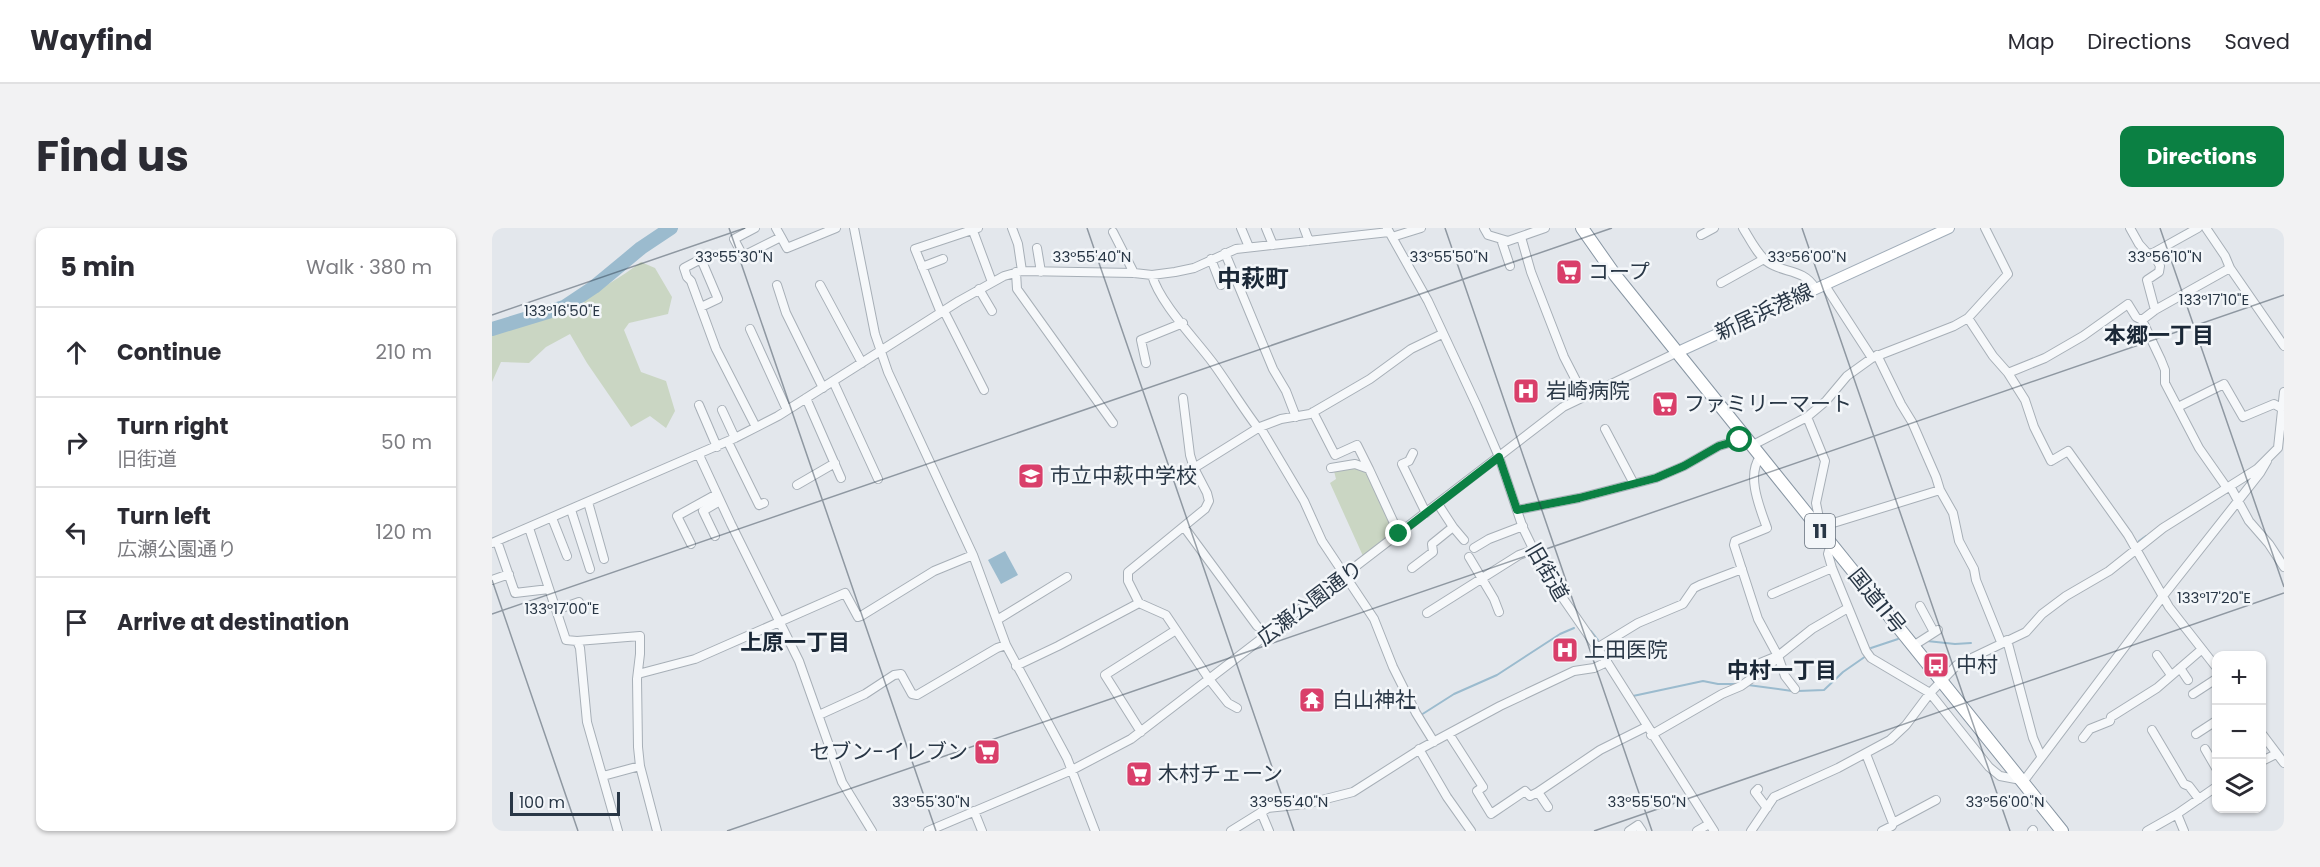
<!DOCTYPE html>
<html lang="en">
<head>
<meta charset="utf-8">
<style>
	body { margin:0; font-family:Poppins,"Noto Sans JP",sans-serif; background:#f2f2f3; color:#2b2b33 }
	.controls { position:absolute; right:18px; bottom:18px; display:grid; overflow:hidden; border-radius:12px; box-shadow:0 2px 4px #0004 }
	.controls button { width:54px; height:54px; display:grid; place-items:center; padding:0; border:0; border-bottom:2px solid #e1e1e2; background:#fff; color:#2b2b33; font:30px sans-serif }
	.scale { position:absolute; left:18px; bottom:15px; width:110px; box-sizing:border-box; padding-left:6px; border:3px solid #293746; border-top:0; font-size:16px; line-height:21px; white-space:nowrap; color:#293746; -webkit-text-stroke:4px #f3f6f9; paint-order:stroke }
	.stop { position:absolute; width:18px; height:18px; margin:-14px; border:4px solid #0b8043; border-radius:50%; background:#fff }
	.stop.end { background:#0b8043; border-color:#fff; box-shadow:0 2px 6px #0008 }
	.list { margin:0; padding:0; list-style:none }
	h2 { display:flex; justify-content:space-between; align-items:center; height:78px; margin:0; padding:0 24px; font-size:26px }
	h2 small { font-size:20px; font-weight:400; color:#7c7c81 }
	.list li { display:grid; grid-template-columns:39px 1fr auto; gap:18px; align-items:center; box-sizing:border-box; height:90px; padding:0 24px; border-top:2px solid #e1e1e2 }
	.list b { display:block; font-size:22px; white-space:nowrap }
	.list p { margin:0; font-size:20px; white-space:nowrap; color:#7c7c81 }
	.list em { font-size:20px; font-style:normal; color:#7c7c81 }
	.icon { flex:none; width:33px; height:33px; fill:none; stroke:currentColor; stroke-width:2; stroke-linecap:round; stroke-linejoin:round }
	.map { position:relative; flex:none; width:1792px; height:603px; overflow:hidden; border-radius:12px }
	header { display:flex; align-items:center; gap:36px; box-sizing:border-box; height:84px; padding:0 30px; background:#fff; border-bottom:2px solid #e1e1e2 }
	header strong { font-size:28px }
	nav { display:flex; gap:33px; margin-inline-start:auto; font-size:21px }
	.intro { display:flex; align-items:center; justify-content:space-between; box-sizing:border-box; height:144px; padding:0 36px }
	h1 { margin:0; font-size:42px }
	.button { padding:15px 27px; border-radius:12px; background:#0b8043; color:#fff; font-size:21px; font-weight:700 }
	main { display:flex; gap:36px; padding:0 36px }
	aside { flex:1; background:#fff; border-radius:12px; box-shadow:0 2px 4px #0004 }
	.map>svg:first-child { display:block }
	.green { fill:#cad6c3 }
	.water { fill:#9bbbce }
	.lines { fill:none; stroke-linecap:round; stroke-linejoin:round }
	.stream { stroke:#9bbbce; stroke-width:2 }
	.river { stroke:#9bbbce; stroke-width:14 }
	.minor-casing { stroke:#a7afb7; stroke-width:10 }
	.major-casing { stroke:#a1adb9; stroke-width:12 }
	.highway-casing { stroke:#8997a4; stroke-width:14 }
	.minor { stroke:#f6f8fa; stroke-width:8 }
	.major { stroke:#fff; stroke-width:10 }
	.highway { stroke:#fff; stroke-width:12 }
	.route { stroke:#0b8043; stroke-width:8 }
	.ticks { fill:none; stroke:#293746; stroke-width:1.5; stroke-opacity:0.45 }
	.labels { text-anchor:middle; stroke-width:5; stroke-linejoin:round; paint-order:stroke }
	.shield { fill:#f3f6f9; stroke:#66707c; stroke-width:1.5 }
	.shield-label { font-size:20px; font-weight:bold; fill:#293746 }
	.poi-label { font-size:21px; fill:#293746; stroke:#f3f6f9; text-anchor:start }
	.street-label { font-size:21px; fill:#293746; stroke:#f3f6f9 }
	.neighbourhood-label { font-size:22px; font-weight:bold; fill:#1b2837; stroke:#f3f6f9 }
	.quarter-label { font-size:24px; font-weight:bold; fill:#1b2837; stroke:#f3f6f9 }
	.ticks-label { font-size:15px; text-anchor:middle; fill:#293746; stroke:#f3f6f9; stroke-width:5; stroke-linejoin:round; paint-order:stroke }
</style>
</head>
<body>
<header>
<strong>Wayfind</strong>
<nav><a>Map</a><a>Directions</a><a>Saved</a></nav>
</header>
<div class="intro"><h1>Find us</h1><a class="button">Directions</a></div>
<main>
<aside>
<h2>5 min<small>Walk · 380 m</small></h2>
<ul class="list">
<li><svg class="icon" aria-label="ahead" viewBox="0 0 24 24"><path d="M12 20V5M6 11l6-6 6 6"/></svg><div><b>Continue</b></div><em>210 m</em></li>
<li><svg class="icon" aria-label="right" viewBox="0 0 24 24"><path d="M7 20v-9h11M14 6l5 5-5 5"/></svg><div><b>Turn right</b><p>旧街道</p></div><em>50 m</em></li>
<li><svg class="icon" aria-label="left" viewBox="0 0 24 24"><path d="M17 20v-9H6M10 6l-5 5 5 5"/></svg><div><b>Turn left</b><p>広瀬公園通り</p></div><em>120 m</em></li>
<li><svg class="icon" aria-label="arrive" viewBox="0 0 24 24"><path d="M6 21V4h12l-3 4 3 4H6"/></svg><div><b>Arrive at destination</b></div></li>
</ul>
</aside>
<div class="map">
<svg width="1792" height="603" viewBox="0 0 1792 603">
	<rect width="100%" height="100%" fill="#e3e7ec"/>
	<path class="green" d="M 149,34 L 163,40 L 180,69 L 176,86 L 137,95 L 132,102 L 149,144 L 174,153 L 183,183 L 174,200 L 158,188 L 139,199 L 95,135 L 78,106 L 54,119 L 37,135 L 9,134 L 0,154 L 0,107 C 52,88 105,68 149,34 Z
		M 864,238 L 874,242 L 903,305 L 871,328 L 838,255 L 844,251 L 842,243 Z"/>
	<path class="water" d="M 513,323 L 526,347 L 509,356 L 496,332 Z"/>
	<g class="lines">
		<path class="stream" d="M 1647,313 L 1654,308
			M 1099,403 L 1106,412
			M 1435,413 L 1463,416 L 1479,415
			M 1379,420 L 1406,411
			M 1256,457 L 1300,463
			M 1306,463 L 1332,462 L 1351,444 L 1374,428
			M 1141,468 L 1211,453 L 1226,456 L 1244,456
			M 929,487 L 962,466 L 1005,447 L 1068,406 L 1082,400"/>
		<path class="river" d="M 0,101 L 72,79 L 102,59 L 149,20 L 179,0"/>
		<defs>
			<path id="minor" d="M 263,0 L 242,11 L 251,28 L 289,9 L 295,20 L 344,0
				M 284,0 L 289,9
				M 362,0 L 383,106 L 396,144 L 481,327 L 514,417 L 575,530 L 603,603
				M 520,0 L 526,16 L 530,43
				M 749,0 L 757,19
				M 774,0 L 781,17
				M 812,0 L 817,13
				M 895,0 L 936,73 L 985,178 L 1007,229 L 1031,300 L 1052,343 L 1115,434 L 1222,603
				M 992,0 L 996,7 L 1016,13 L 1053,0
				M 1251,0 C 1258,11 1266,28 1277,35 C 1292,45 1312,41 1323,60
				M 1638,0 L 1647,16 L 1656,26 L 1661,25 L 1706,0
				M 1714,0 L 1733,28 L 1738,40 L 1792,118
				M 481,3 L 500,54
				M 621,4 L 642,45
				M 1209,7 L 1222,0
				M 900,9 L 929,0
				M 1029,9 L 1039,44 L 1072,129 L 1092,168
				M 1009,11 L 1018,38
				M 545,20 L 549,44
				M 733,25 L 781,141 L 794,163 L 804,189
				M 1661,25 L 1668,38 L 1667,44 L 1655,52 L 1663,82
				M 719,31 L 729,57
				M 430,39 L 451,31
				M 524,44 L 525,61 L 621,195
				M 660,47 C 667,74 704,112 721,135 C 737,157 750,179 766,200 L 768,199 L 812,273 L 830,313 L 882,391 L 901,439 L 924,485 L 942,514
				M 1229,55 L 1272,31
				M 1332,56 L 1380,130
				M 285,57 L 294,85 L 331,160
				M 328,57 L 370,135
				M 487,61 L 500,83
				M 209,79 L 226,71 L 209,31 L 192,40 L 195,49 L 199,53 L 224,121 L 264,199
				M 452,83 L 492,162
				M 449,85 L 423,21 L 486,0
				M 1476,90 L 1501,128 L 1516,145 L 1533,172 L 1542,199 L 1559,233 L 1576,223 L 1636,307 L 1677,379 L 1724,439
				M 1650,92 L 1669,132 L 1673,142 L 1673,155 L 1707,220 L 1735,260
				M 258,101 L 295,182
				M 1385,127 L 1409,176 L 1420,194 L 1444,249 L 1448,262 L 1461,285 L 1467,313 L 1482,341 L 1484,352 L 1509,414
				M 654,135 L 649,112 L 691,95
				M 1516,145 L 1553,130 L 1591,108 L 1636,76 L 1644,89 L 1650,92 L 1663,82 L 1738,40
				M 341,153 L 386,251
				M 1792,164 L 1786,220 L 1765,241 L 1738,258 L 1757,293 L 1777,316 L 1792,339
				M 314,170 L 349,250
				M 691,170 L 698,227 L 702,240 L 766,200
				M 207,177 L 225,219
				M 1686,179 L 1732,156 L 1751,189 L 1782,176 L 1789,180
				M 230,182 L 243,210
				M 821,184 L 843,227 L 865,217 L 877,241
				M 1315,189 L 1333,233 L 1324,275 L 1327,290 L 1325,300 L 1448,262
				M 768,199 L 789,191 L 818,186 L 878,151 L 919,121 L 950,106
				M 1113,201 L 1141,254
				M 236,214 L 267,277 L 272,275
				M 1259,218 L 1315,189 L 1334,173 L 1355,148 L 1380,130 L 1462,98 L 1476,90 L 1516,46 L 1493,0
				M 921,225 L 917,233 L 910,236 L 934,285
				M 207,227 L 239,296 L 307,433 L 350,554 L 380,603
				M 839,240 L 863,236 L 877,241 L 907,306
				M 305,257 L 343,235
				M 96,274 L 112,331
				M 79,282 L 98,341
				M 1025,282 L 1087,270 L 1164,250 L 1192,238 L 1227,218 L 1253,210
				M 60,290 L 75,328
				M 692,299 L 765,398
				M 961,299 L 972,312
				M 37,300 L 74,412 L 85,413 L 88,420 L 95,494 L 126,603
				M 223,308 L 211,283 L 228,273
				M 5,313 L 23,365 L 57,361
				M 0,315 L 243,210 L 286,188 L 467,73 L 512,48 L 530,43 L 642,45 L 660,47 L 683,44 L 702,40 L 744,21 L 897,4
				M 199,316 L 185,288 L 225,266
				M 1339,316 L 1336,326 L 1340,340 L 1374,423 L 1379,430 L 1438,465 L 1497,539 L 1508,548 L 1529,552
				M 982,320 L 997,311 L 1031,298
				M 977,329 L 1002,371 L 1007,384
				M 920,340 L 941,324 L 940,316 L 961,299 L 946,276
				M 0,352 L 17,346
				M 1280,366 L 1340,340
				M 647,375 L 636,353 L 636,344 L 713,281 L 717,273 L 715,265 L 702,240
				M 1428,378 L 1442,404
				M 64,382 L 87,374
				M 935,385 L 1027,327 L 1041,322
				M 505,392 L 575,349
				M 1515,412 L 1541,510 L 1549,528
				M 85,413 L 148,408 L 148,426 L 145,451 L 146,519 L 148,538
				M 1421,418 L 1446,402
				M 1105,420 L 1146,395 L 1191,376 L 1202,360 L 1208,357 L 1250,341
				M 1665,427 L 1679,447
				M 524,438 L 566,418 L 647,375 L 674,387 L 717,451 L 736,475 L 745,480
				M 1256,440 L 1283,429
				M 1688,440 L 1696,452
				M 146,446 L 203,431 L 353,365 L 366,389 L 369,388 L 442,343 L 481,327
				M 1303,461 L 1293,448 L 1286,428 L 1320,401 L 1356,380
				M 1701,466 L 1724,451
				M 327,487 L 373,466 L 402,447 L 409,446 L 420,466 L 425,467 L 505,420 L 514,417
				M 1660,502 L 1692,556 L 1697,558 L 1707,571
				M 649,504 L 613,447 L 684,402
				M 957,506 L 991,559 L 985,563 L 999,586 L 1033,563 L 1038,568 L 1046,564
				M 1704,506 L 1724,493
				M 1770,506 L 1792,535
				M 1159,507 L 1230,466 L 1249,458 L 1277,438 L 1286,428 L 1266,391 L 1242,317 L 1243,313 L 1275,300 C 1268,280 1254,248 1268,229
				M 1591,510 L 1598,501 L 1618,493 L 1619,489 L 1665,460 L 1709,422
				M 927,521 L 955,569 L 979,603
				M 1713,521 L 1724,540
				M 1374,526 L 1401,595 L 1400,598 L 1390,603
				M 1770,533 L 1784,526
				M 111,548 L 148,538 L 165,603
				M 1531,554 L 1671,368 L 1768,245 L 1775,233
				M 1266,561 L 1263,564 L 1275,580
				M 1056,579 L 1046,564 L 1108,522 L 1154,499
				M 482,583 L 490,603
				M 769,584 L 777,603
				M 1685,586 L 1692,603
				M 1401,595 L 1444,572
				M 436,603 L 580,542 L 639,511 L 1071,179 L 1186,124
				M 739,603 L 776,580 L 814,576 L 861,564 L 930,520 L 1008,478 L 1082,443 L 1102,440 L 1115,434
				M 1137,603 L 1146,597 L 1150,603
				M 1205,603 L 1217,596
				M 1259,603 L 1282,569 L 1346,540 L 1398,512 L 1414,497 L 1438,465 L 1465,437 L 1534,404 L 1550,386 L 1574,368 L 1617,343 L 1671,300 L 1738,258
				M 1540,603 L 1541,602
				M 1655,603 L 1685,586 L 1724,559"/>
			<path id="major" d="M 1186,124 L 1457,0"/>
			<path id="highway" d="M 1090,0 L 1123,47 L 1570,603"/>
		</defs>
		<use href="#minor" class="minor-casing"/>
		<use href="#major" class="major-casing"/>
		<use href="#highway" class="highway-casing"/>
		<use href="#minor" class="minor"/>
		<use href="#major" class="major"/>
		<use href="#highway" class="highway"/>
	</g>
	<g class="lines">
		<path class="route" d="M 907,306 L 1007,229 L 1025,282 L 1087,270 L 1164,250 L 1192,238 L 1227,218 L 1248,212"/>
	</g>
	<path class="ticks" d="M 237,0 L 444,603M 595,0 L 802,603M 953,0 L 1160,603M 1310,0 L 1518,603M 1668,0 L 1792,359M 0,87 L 253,0M 0,352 L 86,603M 0,386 L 1120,0M 235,603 L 1792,67M 1102,603 L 1792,365"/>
	<defs>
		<symbol id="supermarket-square" viewBox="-11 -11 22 22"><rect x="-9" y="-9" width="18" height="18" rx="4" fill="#d93f6a" stroke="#f3f6f9"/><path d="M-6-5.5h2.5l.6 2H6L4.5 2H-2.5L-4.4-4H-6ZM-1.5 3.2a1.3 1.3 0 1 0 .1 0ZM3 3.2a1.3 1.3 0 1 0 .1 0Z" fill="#fff"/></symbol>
		<symbol id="hospital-square" viewBox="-11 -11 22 22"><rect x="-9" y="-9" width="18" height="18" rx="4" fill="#d93f6a" stroke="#f3f6f9"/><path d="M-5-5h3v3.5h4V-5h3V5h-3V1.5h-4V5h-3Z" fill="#fff"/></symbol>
		<symbol id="school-square" viewBox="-11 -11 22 22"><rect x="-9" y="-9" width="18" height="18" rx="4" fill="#d93f6a" stroke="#f3f6f9"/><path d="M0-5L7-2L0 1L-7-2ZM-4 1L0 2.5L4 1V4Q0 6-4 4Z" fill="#fff"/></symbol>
		<symbol id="bus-square" viewBox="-11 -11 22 22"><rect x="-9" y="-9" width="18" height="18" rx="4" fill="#d93f6a" stroke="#f3f6f9"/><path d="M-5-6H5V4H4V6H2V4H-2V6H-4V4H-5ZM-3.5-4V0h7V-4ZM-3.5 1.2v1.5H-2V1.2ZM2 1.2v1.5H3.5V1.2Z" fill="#fff"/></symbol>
		<symbol id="temple-square" viewBox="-11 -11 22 22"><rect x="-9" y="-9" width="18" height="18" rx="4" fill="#d93f6a" stroke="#f3f6f9"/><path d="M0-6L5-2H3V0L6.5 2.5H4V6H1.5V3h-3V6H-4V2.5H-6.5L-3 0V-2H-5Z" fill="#fff"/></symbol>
	</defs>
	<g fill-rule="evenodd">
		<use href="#supermarket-square" x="1062" y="29" width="30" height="30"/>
		<use href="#hospital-square" x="1019" y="148" width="30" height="30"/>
		<use href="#supermarket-square" x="1158" y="161" width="30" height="30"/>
		<use href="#school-square" x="524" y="233" width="30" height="30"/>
		<use href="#hospital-square" x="1058" y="407" width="30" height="30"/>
		<use href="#bus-square" x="1429" y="422" width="30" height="30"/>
		<use href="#temple-square" x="805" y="457" width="30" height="30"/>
		<use href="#supermarket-square" x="480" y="509" width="30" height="30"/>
		<use href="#supermarket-square" x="632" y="531" width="30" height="30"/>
	</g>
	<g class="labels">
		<rect class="shield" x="1313" y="286" width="30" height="34" rx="4.5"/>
		<g class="shield-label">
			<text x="1328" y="310">11</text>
		</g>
		<g class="poi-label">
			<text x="1096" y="51">コープ</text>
			<text x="1054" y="170">岩崎病院</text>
			<text x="1192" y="183">ファミリーマート</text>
			<text x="558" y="255">市立中萩中学校</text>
			<text x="1092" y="429">上田医院</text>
			<text x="1464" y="444">中村</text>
			<text x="840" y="479">白山神社</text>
			<text x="476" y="531" text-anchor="end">セブン-イレブン</text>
			<text x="666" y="553">木村チェーン</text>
		</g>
		<g class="street-label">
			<text transform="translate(1272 84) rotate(-25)" y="7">新居浜港線</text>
			<text transform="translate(1055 344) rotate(60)" y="7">旧街道</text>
			<text transform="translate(1385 373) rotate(51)" y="7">国道11号</text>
			<text transform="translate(818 375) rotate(-37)" y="7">広瀬公園通り</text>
		</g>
		<g class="neighbourhood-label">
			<text x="1667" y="115">本郷一丁目</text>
			<text x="303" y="422">上原一丁目</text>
			<text x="1290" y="450">中村一丁目</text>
		</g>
		<g class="quarter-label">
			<text x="761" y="59">中萩町</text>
		</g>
	</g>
	<g class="ticks-label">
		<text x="600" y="34">33°55'40"N</text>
		<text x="957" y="34">33°55'50"N</text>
		<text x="1673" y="34">33°56'10"N</text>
		<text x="242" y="34">33°55'30"N</text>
		<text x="1315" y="34">33°56'00"N</text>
		<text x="1722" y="77">133°17'10"E</text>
		<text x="70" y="88">133°16'50"E</text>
		<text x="1722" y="375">133°17'20"E</text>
		<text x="70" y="386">133°17'00"E</text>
		<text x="439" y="579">33°55'30"N</text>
		<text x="797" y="579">33°55'40"N</text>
		<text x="1155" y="579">33°55'50"N</text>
		<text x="1513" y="579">33°56'00"N</text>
	</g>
</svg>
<div class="controls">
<button>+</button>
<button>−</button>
<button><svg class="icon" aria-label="layers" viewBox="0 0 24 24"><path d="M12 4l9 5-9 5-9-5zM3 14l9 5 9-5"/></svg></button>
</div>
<div class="scale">100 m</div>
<div class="stop" style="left:1248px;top:212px"></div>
<div class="stop end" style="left:907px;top:306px"></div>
</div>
</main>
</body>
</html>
